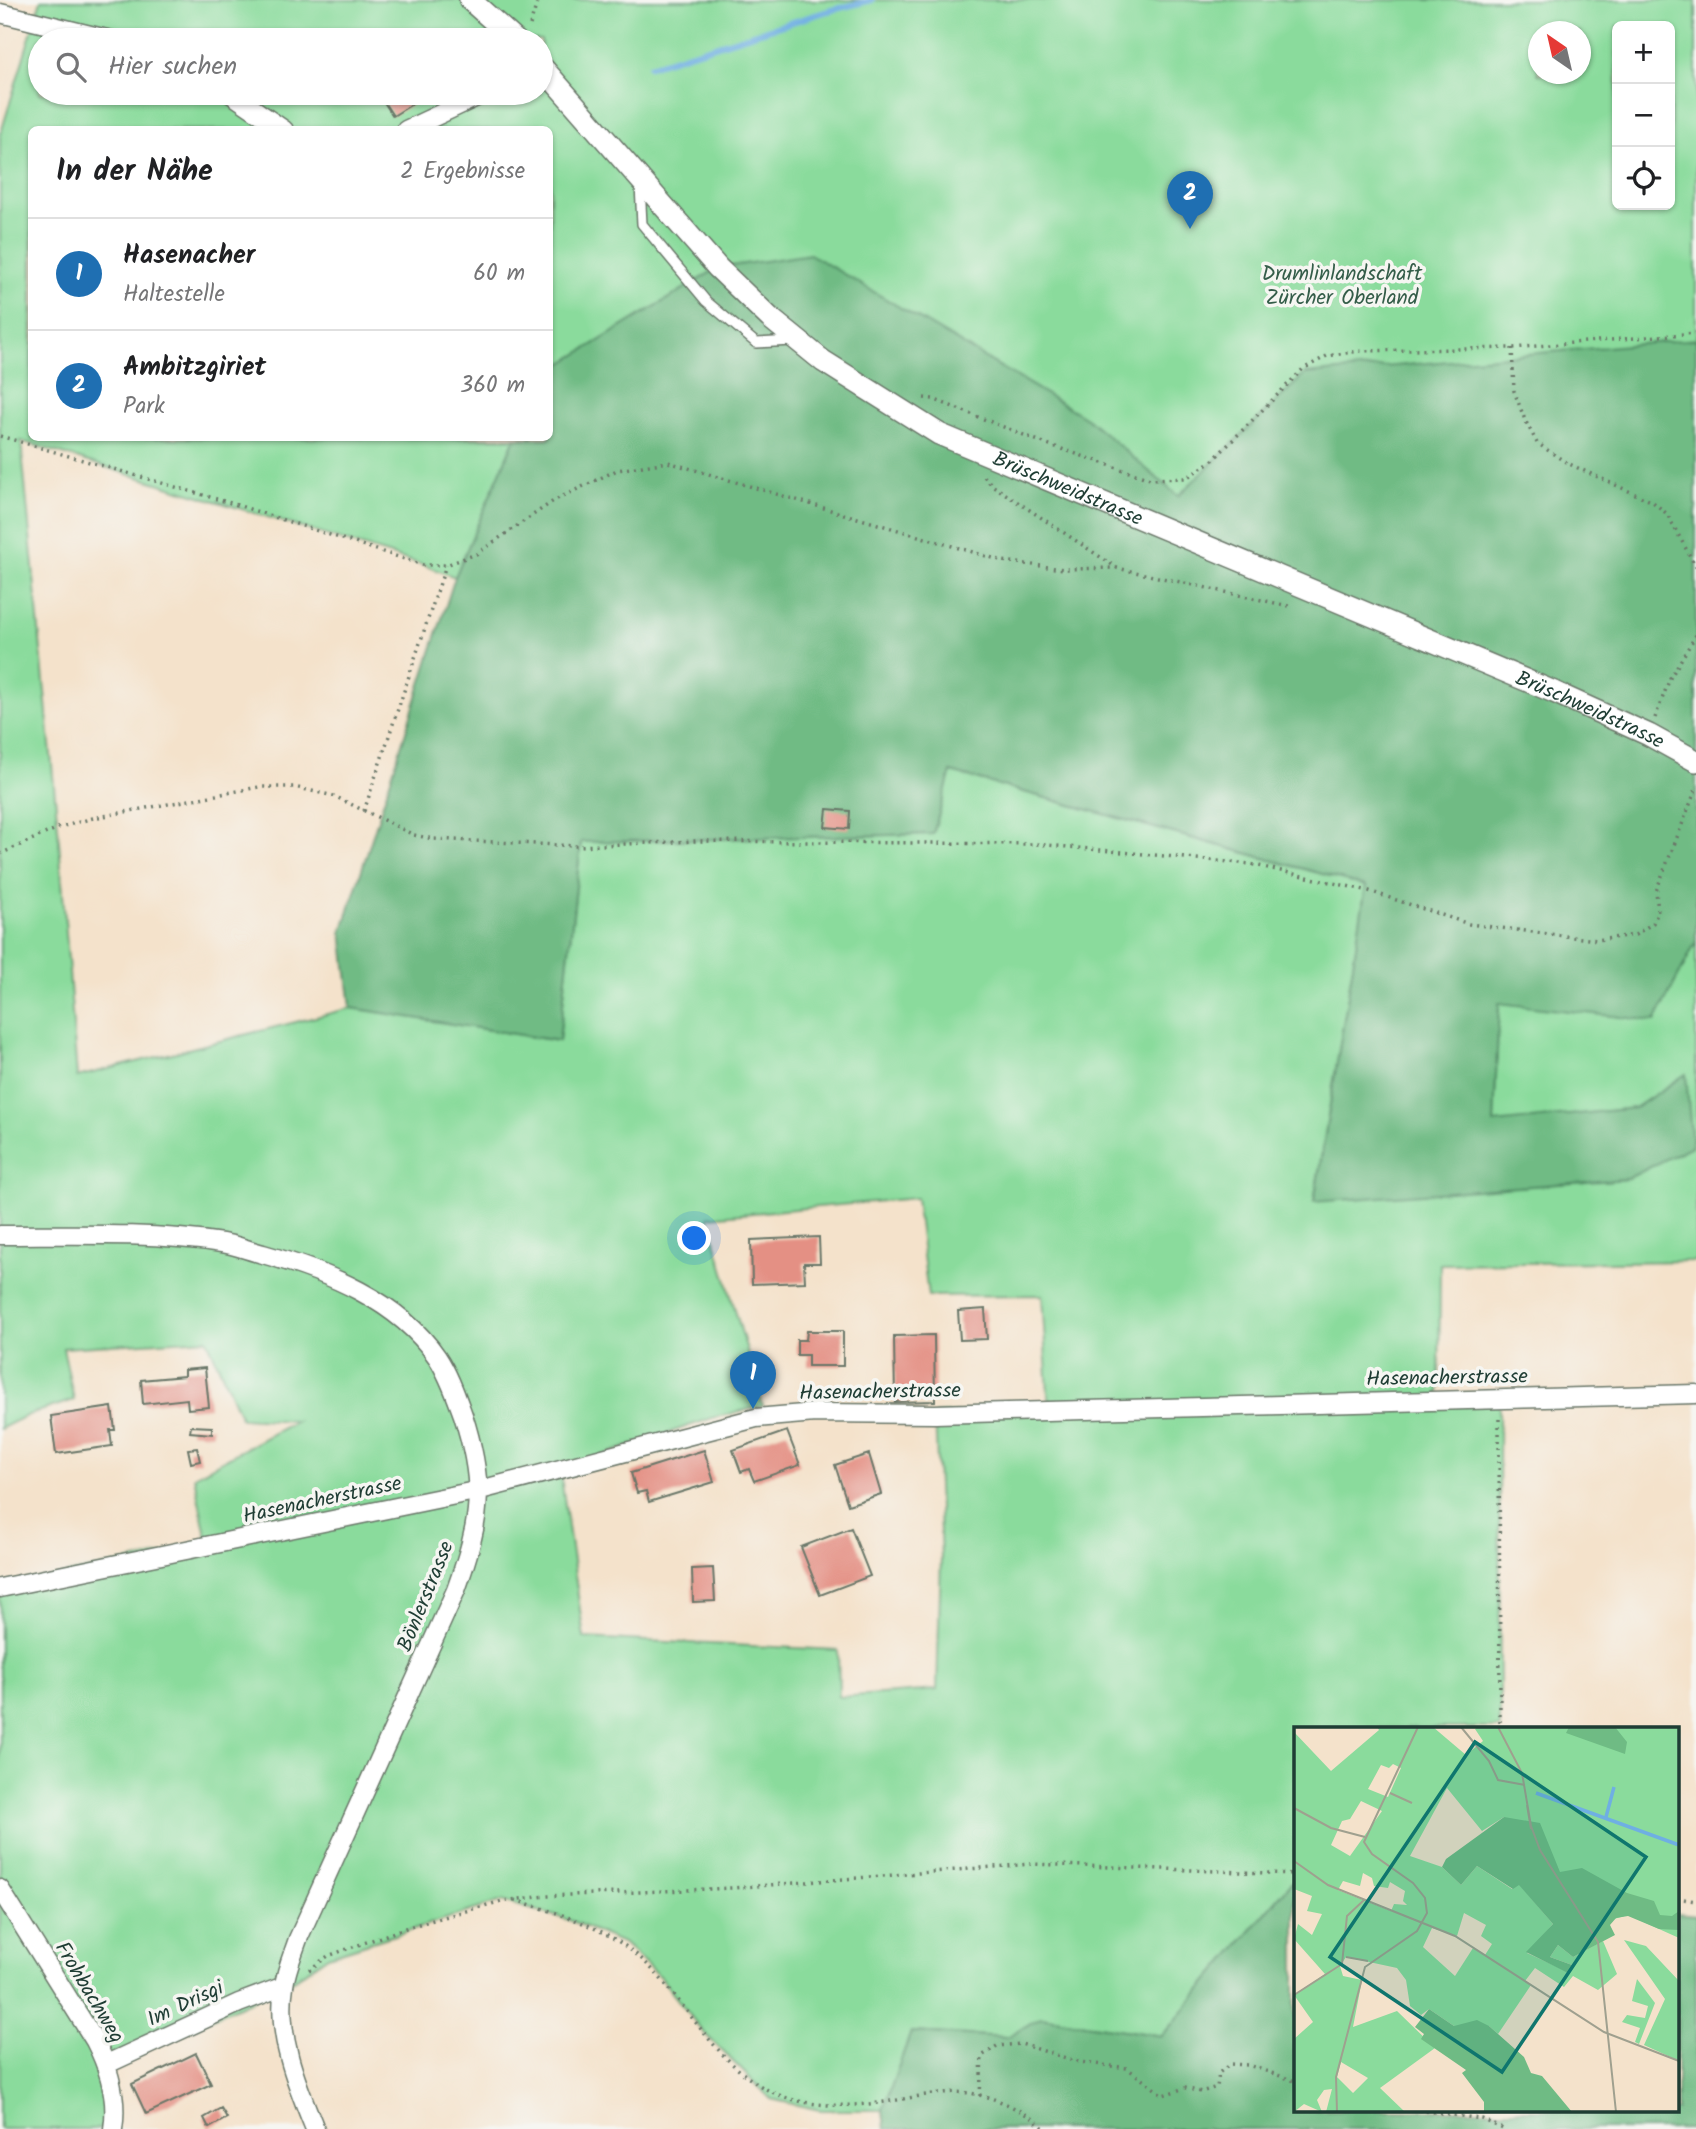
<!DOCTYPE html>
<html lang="de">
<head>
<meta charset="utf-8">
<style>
	body { margin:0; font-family:Kalam,sans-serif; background:#f6f6f6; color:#202124 }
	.controls { position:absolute; right:21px; top:21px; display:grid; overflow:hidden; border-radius:10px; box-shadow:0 2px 5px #0004 }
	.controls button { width:63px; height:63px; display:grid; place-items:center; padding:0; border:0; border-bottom:2px solid #e0e0e0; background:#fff; color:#202124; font:35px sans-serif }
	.compass { position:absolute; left:1528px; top:21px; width:63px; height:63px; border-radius:50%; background:#fff; box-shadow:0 2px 5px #0004; rotate:326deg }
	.you { position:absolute; left:695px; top:1239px; width:24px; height:24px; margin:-18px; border:5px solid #fff; border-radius:50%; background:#1a73e8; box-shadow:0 0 0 10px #1a73e833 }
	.badge { display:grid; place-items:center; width:46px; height:46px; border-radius:50%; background:#1f6fb2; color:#fff; font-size:23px; font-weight:700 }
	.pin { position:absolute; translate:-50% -58px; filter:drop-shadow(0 2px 4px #0008) }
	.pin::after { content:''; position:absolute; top:37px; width:24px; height:21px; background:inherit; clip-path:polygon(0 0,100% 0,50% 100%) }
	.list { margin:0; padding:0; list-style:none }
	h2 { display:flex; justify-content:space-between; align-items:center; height:91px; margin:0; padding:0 28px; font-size:30px }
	h2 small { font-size:23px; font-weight:400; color:#757577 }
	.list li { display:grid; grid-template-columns:46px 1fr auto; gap:21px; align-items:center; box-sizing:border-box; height:112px; padding:0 28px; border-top:2px solid #e0e0e0 }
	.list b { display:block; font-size:26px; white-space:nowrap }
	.list p { margin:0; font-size:23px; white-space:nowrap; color:#757577 }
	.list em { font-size:23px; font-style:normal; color:#757577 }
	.icon { flex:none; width:38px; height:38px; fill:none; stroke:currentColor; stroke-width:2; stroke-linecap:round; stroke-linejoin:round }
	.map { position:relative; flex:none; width:1696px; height:2129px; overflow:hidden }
	.search { position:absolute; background:#fff; box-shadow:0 2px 5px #0004; left:28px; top:28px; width:525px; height:77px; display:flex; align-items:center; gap:18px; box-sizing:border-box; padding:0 24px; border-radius:38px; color:#757577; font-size:26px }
	.panel { position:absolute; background:#fff; box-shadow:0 2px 5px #0004; left:28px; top:126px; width:525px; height:315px; border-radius:10px }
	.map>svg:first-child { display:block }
	.green { fill:#8adb9c; stroke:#548c68; stroke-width:2; fill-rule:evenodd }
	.forest { fill:#6fbb84; stroke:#477c5c; stroke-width:2 }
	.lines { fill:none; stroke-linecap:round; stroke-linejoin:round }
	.stream { stroke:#6fafe3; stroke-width:6 }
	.building { fill:#e49084 }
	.service-casing { stroke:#6a7769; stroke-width:12 }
	.minor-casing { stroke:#6a7769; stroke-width:21 }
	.tertiary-casing { stroke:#6a7769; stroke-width:24 }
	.path { stroke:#6a7769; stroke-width:3.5; stroke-dasharray:2 5; stroke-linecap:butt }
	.service { stroke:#fff; stroke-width:9 }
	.minor { stroke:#fff; stroke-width:18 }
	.tertiary { stroke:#fff; stroke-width:21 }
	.labels { text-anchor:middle; stroke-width:7; stroke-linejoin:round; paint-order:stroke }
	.park-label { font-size:21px; fill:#345d49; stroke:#f6f6f2 }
	.street-label { font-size:21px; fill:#1f3d34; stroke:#f6f6f2 }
	.inset-river { fill:none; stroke:#6fafe3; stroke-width:3.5 }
	.inset-road { fill:none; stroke:#9fa08f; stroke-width:2 }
	.view { fill:#0f766e; fill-opacity:0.15; stroke:#0f766e; stroke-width:3.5 }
	.inset-edge { fill:none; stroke:#1f3d34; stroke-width:3.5 }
</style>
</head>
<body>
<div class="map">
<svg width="1696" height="2129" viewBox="0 0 1696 2129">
	<rect width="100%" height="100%" fill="#f6f6f2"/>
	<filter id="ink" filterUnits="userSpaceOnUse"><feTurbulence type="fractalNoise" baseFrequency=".0143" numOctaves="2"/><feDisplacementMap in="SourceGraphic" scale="14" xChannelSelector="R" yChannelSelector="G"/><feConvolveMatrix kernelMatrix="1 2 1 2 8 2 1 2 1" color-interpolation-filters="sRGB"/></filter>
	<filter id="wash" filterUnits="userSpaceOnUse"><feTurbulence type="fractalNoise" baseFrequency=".00686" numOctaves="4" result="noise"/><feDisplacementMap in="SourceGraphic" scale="28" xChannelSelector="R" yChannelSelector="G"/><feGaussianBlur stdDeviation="1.57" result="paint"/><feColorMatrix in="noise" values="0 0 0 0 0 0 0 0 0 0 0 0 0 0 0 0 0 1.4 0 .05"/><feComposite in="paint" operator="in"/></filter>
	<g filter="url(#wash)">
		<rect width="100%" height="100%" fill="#f4e2cb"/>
		<path class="green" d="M 41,0 L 1696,0 L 1696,630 L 1219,544 L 718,268 L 550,371 L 550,130 L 32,130 L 32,438 L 515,438 L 455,577 L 423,565 L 21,441 L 58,828 L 77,1077 L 351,1008 L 559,1041 L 581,842 L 933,834 L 951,772 L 1366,886 L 1314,1201 L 1627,1179 L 1686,1074 L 1635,1108 L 1494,1124 L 1499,1002 L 1655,1021 L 1696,942 L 1696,1261 L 1440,1264 L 1439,1400 L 1499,1399 L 1500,1728 L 1295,1728 L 1295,1882 L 1291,1883 L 1162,2036 L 1042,2017 L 1007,2037 L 911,2032 L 883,2110 L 820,2110 L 771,2099 L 703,2032 L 660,1977 L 623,1943 L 569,1920 L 502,1901 L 328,1956 L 284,1986 L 108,2064 L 109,2129 L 0,2129 L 0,1588 L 208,1545 L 194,1476 L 296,1421 L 241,1418 L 207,1339 L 63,1348 L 74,1400 L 28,1415 L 0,1429 L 0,136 ZM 1617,26 L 1670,26 L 1670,205 L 1617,205 ZM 1538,32 L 1580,32 L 1580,74 L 1538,74 ZM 40,40 L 541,40 L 541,93 L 40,93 ZM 916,1198 L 928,1296 L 1042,1295 L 1049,1410 L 935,1414 L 941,1557 L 937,1690 L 839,1697 L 838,1650 L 584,1638 L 560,1470 L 712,1418 L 763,1406 L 708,1217 Z"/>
		<path class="forest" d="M 810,254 L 1088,419 L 1178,496 L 1305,374 L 1696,339 L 1696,942 L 1655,1021 L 1499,1003 L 1494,1123 L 1635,1108 L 1686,1074 L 1692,1146 L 1627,1179 L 1314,1202 L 1366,886 L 951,772 L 933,834 L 581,842 L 559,1041 L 351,1008 L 342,932 L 455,577 L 515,438 L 550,438 L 550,371 L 718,268 Z
			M 1295,1882 L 1295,2110 L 1677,2110 L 1677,1913 L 1696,1915 L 1696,2129 L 885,2129 L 883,2110 L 911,2032 L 1007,2037 L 1041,2017 L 1162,2036 L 1291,1883 Z"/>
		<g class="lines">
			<path class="stream" d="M 650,66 L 828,11 L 872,0"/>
		</g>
		<g id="blocks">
			<path class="building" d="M 378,93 L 411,93 L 417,101 L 393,116 Z
				M 827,809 L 850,811 L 849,829 L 825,827 Z
				M 819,1237 L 820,1263 L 804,1263 L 805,1282 L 752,1284 L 751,1240 Z
				M 985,1309 L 987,1339 L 960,1340 L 958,1311 Z
				M 807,1331 L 843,1331 L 843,1366 L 808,1366 L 808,1355 L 797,1355 L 797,1340 L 806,1340 Z
				M 934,1335 L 935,1401 L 895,1402 L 894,1336 Z
				M 205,1368 L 209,1407 L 188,1409 L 187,1399 L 143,1404 L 141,1380 L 184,1376 L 184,1370 Z
				M 112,1407 L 115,1430 L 110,1430 L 112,1446 L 56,1454 L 51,1416 Z
				M 191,1426 L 212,1427 L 212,1434 L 190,1432 Z
				M 787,1431 L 800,1465 L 754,1481 L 749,1469 L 741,1472 L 733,1450 Z
				M 197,1448 L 200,1461 L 191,1463 L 188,1449 Z
				M 704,1450 L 714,1482 L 649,1502 L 646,1491 L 637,1493 L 631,1473 Z
				M 869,1454 L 881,1494 L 848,1505 L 835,1465 Z
				M 851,1528 L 870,1576 L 820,1595 L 801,1547 Z
				M 713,1568 L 715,1601 L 693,1602 L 692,1569 Z
				M 196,2053 L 211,2084 L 146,2114 L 132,2084 Z
				M 221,2108 L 227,2118 L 209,2128 L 204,2118 Z"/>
		</g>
	</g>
	<g filter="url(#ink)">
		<use href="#blocks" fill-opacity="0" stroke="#6a7769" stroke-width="2"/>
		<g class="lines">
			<defs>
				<path id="service" d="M 640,185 L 642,224 L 706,301 L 756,343 L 793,341"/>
				<path id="minor" d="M 0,13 L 111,40
					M 230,93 L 284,130
					M 406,130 L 485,93
					M 0,1235 C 74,1235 149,1232 222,1243 C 236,1245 250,1251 263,1254 C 327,1272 398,1300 437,1357 C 449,1375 456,1396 463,1415 C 486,1487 481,1520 456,1590 L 298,1939 C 293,1954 286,1970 284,1986 C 276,2035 297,2085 315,2129
					M 0,1588 L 480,1490 L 756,1418 L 815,1413 L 935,1414 L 1696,1394
					M 0,1889 L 95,2041 C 109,2068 118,2098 113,2129
					M 107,2064 L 239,2003 L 284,1986"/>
				<g id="tertiary">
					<path d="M 470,0 L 515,40"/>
					<path id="s1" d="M 541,66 L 718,268 L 770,318 L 823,361 L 939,434 L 1554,692 L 1649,735 L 1696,761"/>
				</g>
			</defs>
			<use href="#service" class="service-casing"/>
			<use href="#minor" class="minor-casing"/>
			<use href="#tertiary" class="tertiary-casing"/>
			<path class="path" d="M 530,25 L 538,0
				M 1512,348 L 1514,391 L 1525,420 L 1537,443 L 1567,463 L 1653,502 L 1667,514 L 1696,567
				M 924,398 L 933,399 L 1044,443 L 1150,479 L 1186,478 L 1212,461 L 1303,369 L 1327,356 L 1359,351 L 1512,348 L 1696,333
				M 0,436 L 234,504 L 423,565 L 446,565 L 476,554 L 555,500 L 617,470 L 668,462 L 1003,561 L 1063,569 L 1117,568
				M 984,476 L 992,485 L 1117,568 L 1293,607
				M 1655,718 L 1670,678 L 1696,635
				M 364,811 L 446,565
				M 0,854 L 58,828 L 93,818 L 259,787 L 294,787 L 334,796 L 414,835 L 433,839 L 577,846 L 696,841 L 1036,844 L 1250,864 L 1369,891 L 1469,924 L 1597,940 L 1635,935 L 1653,923 L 1658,912 L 1656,891 L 1696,789
				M 1499,1419 L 1500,1728
				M 1677,1898 L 1696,1901
				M 515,1900 C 562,1914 612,1929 648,1965 C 689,2006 719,2068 774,2093 C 808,2108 849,2107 885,2102 C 912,2098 942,2090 969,2093 C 997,2097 1025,2111 1045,2129
				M 309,1970 L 328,1956 L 408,1927 L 502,1901 L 547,1896 L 732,1888 L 1031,1864 L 1295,1874
				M 980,2096 L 982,2056 L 997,2046 L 1021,2044 L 1079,2062 L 1127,2068 L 1163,2095 L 1185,2088 L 1201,2092 L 1217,2087 L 1219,2073 L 1230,2064 L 1248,2065 L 1295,2081
				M 1419,2110 L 1482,2119 L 1503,2129"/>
			<use href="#service" class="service"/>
			<use href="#minor" class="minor"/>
			<use href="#tertiary" class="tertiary"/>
		</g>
	</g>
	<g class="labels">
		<g class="park-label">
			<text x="1342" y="280">Drumlinlandschaft<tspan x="1342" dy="24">Zürcher Oberland</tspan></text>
		</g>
		<g class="street-label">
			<text dy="7" stroke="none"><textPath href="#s1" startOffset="686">Brüschweidstrasse</textPath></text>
			<text dy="7" stroke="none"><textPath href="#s1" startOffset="1253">Brüschweidstrasse</textPath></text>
			<text transform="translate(1447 1377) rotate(-1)" y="7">Hasenacherstrasse</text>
			<text transform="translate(880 1391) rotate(-1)" y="7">Hasenacherstrasse</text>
			<text transform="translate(322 1499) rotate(-12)" y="7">Hasenacherstrasse</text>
			<text transform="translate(425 1596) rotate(-68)" y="7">Bönlerstrasse</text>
			<text transform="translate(90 1992) rotate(59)" y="7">Frohbachweg</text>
			<text transform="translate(185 2003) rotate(-25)" y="7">Im Drisgi</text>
		</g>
	</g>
	<g transform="translate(1294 1727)">
		<rect width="385" height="385" fill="#f4e2cb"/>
		<path d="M 83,0 L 139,0 L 172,28 L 189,14 L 181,2 L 184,0 L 385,0 L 385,211 L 334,188 L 313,194 L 210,90 L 188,104 L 153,61 L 116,129 L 148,140 L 167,158 L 183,139 L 218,162 L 225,157 L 259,197 L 233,226 L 274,245 L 278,238 L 256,230 L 264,218 L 279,230 L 309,214 L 323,247 L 304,263 L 279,249 L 270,260 L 241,241 L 231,254 L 237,258 L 204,307 L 195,299 L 160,299 L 135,282 L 127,288 L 116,279 L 112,253 L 103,241 L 52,230 L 46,239 L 49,249 L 68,253 L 59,300 L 103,284 L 141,321 L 86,361 L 111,385 L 32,385 L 38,362 L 30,363 L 23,373 L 28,385 L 10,377 L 0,385 L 0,312 L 19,295 L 0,268 L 31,247 L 0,212 L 4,197 L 18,208 L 28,187 L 13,184 L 18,169 L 0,162 L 0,5 L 37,44 L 85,3 ZM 99,37 L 107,41 L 94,70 L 74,62 L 87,38 L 95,41 ZM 67,74 L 88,84 L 56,129 L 37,118 L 48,94 L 56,92 ZM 69,146 L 78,151 L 80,159 L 94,161 L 96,155 L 111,164 L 109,174 L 113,178 L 100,177 L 97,184 L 44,163 L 49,154 L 66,159 ZM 170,186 L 192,198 L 187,209 L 198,217 L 191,228 L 179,221 L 161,249 L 129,220 L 138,201 L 163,209 ZM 47,335 L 74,351 L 59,366 L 43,350 ZM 330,213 L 352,219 L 385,254 L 385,334 L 350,318 L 371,272 ZM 343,252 L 361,276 L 345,317 L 341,315 L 346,301 L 328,295 L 333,288 L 351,291 L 354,279 L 338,274 Z" fill="#8adb9c" fill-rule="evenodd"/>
		<path d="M 275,0 L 321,0 L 333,15 L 331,27 L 272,6 ZM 210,90 L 246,96 L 266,145 L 288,141 L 333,166 L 360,174 L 366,188 L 378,189 L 385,184 L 385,203 L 365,202 L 334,189 L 322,191 L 316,198 L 321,208 L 279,230 L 264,218 L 256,230 L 278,238 L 274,246 L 232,225 L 259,197 L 225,158 L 219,162 L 183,139 L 167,158 L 148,140 L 152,132 ZM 135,282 L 160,299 L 183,293 L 195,299 L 230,330 L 237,346 L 248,349 L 278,385 L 190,385 L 190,375 L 168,346 L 172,343 L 127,312 L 130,307 L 121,300 Z" fill="#6fbb84"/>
		<path class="inset-river" d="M 242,66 L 385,118M 312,90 L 320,60"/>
		<path class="inset-road" d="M 167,0 L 195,34 L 204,53 L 231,58M 204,0 L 228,46 L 237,99 L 246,123 L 304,215 L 322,385M 96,66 L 118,76M 233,78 L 237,102M 0,81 L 37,101 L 71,110M 0,134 L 34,158 L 161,209 L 310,305 L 385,334M 52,230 L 74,234M 0,268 L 48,237 L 53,189 L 70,173M 43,385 L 42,350 L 71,240 L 123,204 L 133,186 L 131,171 L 119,156 L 78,127 L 70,115 L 124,0"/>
		<path class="view" d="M 181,15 L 352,130 L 208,345 L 36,230 Z"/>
		<rect width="385" height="385" class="inset-edge"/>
	</g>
</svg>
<div class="controls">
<button>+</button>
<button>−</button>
<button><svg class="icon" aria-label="locate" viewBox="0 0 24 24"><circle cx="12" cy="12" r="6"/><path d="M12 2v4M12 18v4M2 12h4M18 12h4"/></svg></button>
</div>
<svg class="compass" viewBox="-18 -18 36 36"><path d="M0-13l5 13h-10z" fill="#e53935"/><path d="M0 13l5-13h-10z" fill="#757577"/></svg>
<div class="you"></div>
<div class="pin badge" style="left:753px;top:1409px">1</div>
<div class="pin badge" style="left:1190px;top:229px">2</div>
<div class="search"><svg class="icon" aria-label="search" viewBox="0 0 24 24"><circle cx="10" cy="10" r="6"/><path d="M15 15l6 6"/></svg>Hier suchen</div>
<section class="panel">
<h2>In der Nähe<small>2 Ergebnisse</small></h2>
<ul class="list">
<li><span class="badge">1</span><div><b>Hasenacher</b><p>Haltestelle</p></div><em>60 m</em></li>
<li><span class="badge">2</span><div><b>Ambitzgiriet</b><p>Park</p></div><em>360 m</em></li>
</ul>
</section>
</div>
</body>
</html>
